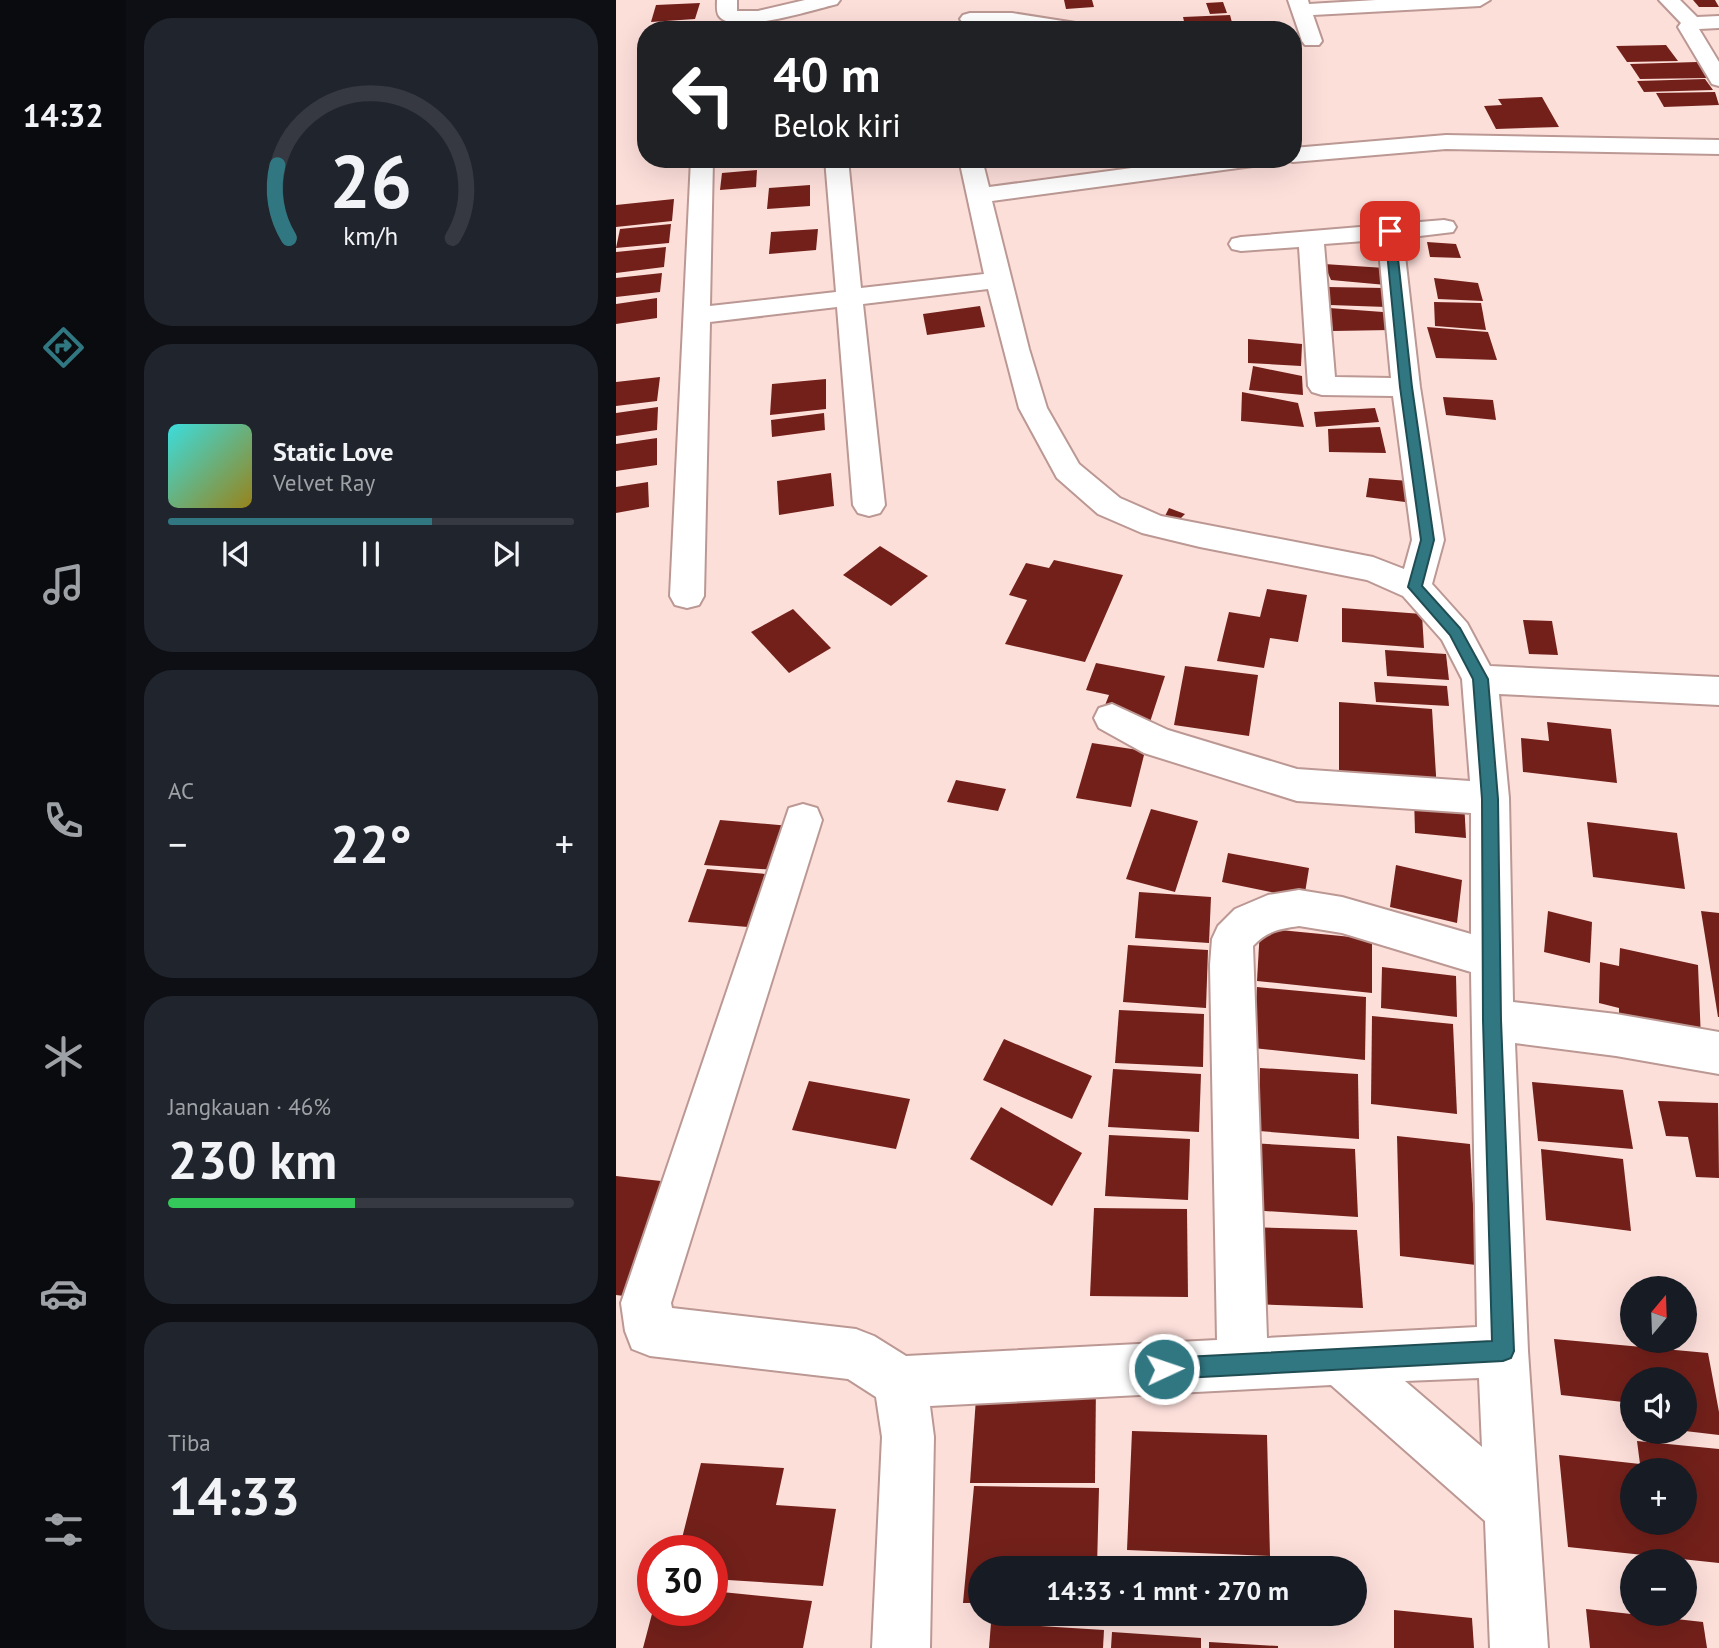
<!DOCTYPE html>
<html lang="id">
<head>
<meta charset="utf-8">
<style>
  :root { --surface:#171b24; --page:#20242c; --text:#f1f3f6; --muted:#9ea1a6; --line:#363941; --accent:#307782 }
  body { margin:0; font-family:"PT Sans",sans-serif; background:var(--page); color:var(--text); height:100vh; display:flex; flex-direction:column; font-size:26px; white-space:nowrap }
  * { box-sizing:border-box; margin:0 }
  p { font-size:23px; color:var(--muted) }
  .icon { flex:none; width:38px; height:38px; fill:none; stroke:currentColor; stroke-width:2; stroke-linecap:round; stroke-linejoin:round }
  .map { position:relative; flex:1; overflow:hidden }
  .sheet { display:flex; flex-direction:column; gap:18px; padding:18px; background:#0d0f14; width:490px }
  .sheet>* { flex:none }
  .hud { position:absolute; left:21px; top:21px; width:665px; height:147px; border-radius:28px; box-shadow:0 7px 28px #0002; background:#202124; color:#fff; overflow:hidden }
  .needle { width:46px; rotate:19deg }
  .fabs { position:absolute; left:1004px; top:1276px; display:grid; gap:14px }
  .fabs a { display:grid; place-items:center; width:77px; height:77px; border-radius:50%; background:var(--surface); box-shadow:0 7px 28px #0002; font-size:35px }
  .speed { position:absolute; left:21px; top:1535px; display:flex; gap:14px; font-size:35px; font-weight:700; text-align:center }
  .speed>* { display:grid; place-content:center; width:91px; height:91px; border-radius:50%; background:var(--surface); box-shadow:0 7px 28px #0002; line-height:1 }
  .speed .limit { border:10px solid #d22; background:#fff; color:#111 }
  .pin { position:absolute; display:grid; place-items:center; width:60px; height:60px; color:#fff; margin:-30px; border-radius:14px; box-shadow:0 4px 10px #0006 }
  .me { position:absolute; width:77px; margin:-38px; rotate:87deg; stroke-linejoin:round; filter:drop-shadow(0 0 5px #0008) }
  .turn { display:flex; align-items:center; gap:24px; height:147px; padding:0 21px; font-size:32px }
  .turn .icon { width:91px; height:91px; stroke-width:2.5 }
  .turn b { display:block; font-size:49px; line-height:60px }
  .big { font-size:52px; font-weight:800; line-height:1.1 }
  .sheet .widget { flex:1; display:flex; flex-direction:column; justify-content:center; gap:10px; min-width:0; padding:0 24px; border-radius:28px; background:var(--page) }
  .sheet .dial { align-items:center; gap:0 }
  .dial svg { height:182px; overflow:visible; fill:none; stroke:var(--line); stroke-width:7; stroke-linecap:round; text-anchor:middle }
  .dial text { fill:var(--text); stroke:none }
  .song { display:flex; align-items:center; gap:21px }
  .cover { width:84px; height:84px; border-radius:10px; background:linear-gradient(135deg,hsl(180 70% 55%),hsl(50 70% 35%)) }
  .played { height:7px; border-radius:4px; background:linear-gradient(90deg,var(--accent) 65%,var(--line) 65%) }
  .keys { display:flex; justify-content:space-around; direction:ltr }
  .heat { display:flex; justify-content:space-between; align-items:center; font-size:38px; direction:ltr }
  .charge { height:10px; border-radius:5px; background:linear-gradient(90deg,#34c759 46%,var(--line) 0) }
  .trip { position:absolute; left:352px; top:1556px; width:399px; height:70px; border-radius:35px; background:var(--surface); box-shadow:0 7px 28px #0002; font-weight:800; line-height:70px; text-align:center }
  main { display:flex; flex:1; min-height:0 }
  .tab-bar { display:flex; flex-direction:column; width:126px; justify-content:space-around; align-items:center; background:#090b0e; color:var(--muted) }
  .tab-bar .icon { width:49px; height:49px }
  .tab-bar .active { color:var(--accent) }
  .tab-bar b { font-size:32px; color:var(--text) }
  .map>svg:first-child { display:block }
  .building { fill:#73201a; fill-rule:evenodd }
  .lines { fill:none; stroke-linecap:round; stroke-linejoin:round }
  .minor-casing { stroke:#bb9893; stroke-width:4 }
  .minor { fill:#fff; fill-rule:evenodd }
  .route { fill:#307782; stroke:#1f4d54; stroke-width:2 }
</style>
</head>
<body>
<main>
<nav class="tab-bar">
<b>14:32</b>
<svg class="icon active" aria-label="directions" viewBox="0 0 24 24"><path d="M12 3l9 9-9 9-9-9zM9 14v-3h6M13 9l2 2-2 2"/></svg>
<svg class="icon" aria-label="music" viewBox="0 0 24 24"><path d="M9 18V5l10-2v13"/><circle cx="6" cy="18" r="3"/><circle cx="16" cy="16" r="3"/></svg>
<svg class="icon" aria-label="phone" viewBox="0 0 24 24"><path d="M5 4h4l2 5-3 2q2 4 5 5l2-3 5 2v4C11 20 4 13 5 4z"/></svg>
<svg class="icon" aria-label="climate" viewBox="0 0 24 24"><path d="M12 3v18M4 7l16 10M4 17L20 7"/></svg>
<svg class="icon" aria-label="car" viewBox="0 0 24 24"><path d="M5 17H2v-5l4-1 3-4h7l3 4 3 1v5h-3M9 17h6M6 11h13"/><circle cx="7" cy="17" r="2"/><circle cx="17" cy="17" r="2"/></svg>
<svg class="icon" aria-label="filters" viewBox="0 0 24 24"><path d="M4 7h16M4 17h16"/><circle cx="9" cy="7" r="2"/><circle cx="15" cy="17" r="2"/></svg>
</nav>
<section class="sheet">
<div class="widget dial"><svg viewBox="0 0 100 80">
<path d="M14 69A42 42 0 1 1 86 69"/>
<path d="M14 69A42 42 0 0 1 9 37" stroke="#307782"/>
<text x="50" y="56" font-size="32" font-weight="700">26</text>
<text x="50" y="72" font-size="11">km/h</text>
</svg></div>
<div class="widget">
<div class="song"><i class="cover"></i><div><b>Static Love</b><p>Velvet Ray</p></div></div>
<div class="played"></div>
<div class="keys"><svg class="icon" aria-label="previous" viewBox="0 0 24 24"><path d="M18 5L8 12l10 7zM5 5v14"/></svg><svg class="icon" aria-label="pause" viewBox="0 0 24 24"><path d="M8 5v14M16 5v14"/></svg><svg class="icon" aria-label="next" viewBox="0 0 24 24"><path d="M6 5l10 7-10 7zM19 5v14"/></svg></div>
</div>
<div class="widget"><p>AC</p>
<div class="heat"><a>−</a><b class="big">22°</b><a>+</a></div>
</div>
<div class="widget"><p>Jangkauan · 46%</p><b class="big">230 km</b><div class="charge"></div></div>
<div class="widget"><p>Tiba</p><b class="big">14:33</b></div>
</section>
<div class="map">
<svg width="1103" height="1648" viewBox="0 0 1103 1648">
  <rect width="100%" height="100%" fill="#fddfda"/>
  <!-- building -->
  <g class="building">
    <path d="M448,0h28l2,7 -28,2z"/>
    <path d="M1077,0h22l4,7h-20z"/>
    <path d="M607,2l4,11 -17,1 -4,-11z"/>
    <path d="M84,3l-5,16 -44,3 5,-17z"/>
    <path d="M614,15l4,15h-48l-3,-13z"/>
    <path d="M659,21l3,9h-27l-3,-7z"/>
    <path d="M1050,45l12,16 -51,1 -11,-16z"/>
    <path d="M1081,62l11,16 -68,1 -10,-15z"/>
    <path d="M1089,79l8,11 -69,2 -7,-11z"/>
    <path d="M1099,92l4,13 -55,2 -8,-14z"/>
    <path d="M926,97l17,30 -63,2 -12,-23 18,-1 -4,-6z"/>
    <path d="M141,170l-1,17 -36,3 2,-17z"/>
    <path d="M194,185v21l-43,3 2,-21z"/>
    <path d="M58,199l-2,22 -56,6v-22z"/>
    <path d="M55,224l-2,19 -53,5 4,-19z"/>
    <path d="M202,229l-2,21 -47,4 2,-22z"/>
    <path d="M811,242l29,2 5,14 -31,-1z"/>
    <path d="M50,247l-2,20 -48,6v-21z"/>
    <path d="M708,264l61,4 1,17 -55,-5z"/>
    <path d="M46,273l-2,19 -44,5v-19z"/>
    <path d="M818,278l44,5 5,18 -45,-2z"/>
    <path d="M712,287l56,1 2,19 -56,-2z"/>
    <path d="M41,298v20l-41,6v-20z"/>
    <path d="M818,302l47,1 5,27 -51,-4z"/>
    <path d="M364,306l5,21 -58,8 -4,-21z"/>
    <path d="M713,308l54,4 8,18 -58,1z"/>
    <path d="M811,327l61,5 9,28 -61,-2z"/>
    <path d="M632,339l54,5 -1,22 -53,-3z"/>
    <path d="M637,366l49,10 1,19 -54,-5z"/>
    <path d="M44,377l-3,24 -41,5v-24z"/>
    <path d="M210,379v30l-56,6 2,-31z"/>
    <path d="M626,392l56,11 6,24 -63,-6z"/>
    <path d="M827,397l50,3 3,20 -50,-5z"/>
    <path d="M42,407l-1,23 -41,6v-23z"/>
    <path d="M759,408l4,14 -63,5 -2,-15z"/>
    <path d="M208,413l1,17 -53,7 -1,-17z"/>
    <path d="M764,427l6,26 -57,-1 -1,-23z"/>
    <path d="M41,438v27l-41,6v-27z"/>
    <path d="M215,473l3,33 -55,9 -2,-34z"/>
    <path d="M753,478l40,3 -4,21 -39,-5z"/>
    <path d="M32,482l1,25 -33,6v-26z"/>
    <path d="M553,508l16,6 -8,8 -13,-4z"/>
    <path d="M264,546l48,30 -37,30 -48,-31z"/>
    <path d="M438,560l69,15 -38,87 -80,-18 22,-44 -18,-5 17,-32 23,5z"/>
    <path d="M651,589l40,6 -9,47 -28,-4 -6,30 -47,-7 12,-49 31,5z"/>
    <path d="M726,608l80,6 2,34 -82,-6z"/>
    <path d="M177,609l38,39 -42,25 -38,-41z"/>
    <path d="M907,620l29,1 6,34 -29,-1z"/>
    <path d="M769,650l61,4 3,26 -62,-4z"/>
    <path d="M480,663l69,13 -15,46 -48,-9 7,-18 -23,-5z"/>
    <path d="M569,666l73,9 -9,61 -75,-11z"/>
    <path d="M758,682l73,4 2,20 -73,-4z"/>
    <path d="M723,702l93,7 5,83 -98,-8z"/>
    <path d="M931,722l64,7 6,54 -94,-11 -2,-34 28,3z"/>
    <path d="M476,743l53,8 -14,56 -55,-9z"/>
    <path d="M340,780l50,9 -8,22 -51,-9z"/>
    <path d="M798,796l50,5 2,37 -51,-5z"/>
    <path d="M535,809l47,12 -23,71 -49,-13z"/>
    <path d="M104,820l70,6 -15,44 -71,-5z"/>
    <path d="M971,822l90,11 8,56 -92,-12z"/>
    <path d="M612,853l81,15 -5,31 -82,-17z"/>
    <path d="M780,865l66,15 -5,43 -67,-16z"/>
    <path d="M91,869l59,5 -18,53 -60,-5z"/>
    <path d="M523,892l72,5 -2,46 -74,-5z"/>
    <path d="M932,911l44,11 -2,41 -46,-11z"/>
    <path d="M1085,911l18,2v104h-1z"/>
    <path d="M644,928l112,11v54l-115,-12z"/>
    <path d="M512,945l80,5 -2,58 -83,-6z"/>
    <path d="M1004,948l78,17 3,75 -82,-18v-14l-20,-5 1,-41 19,4z"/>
    <path d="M766,967l74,9 1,41 -76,-9z"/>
    <path d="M641,987l109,10 -1,63 -112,-12z"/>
    <path d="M503,1010l85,4 -1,53 -88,-4z"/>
    <path d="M756,1016l81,8 4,90 -86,-10z"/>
    <path d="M388,1039l88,37 -20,43 -89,-39z"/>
    <path d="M644,1068l98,6 1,65 -100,-8z"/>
    <path d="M497,1069l88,5 -2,58 -91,-5z"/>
    <path d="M193,1081l101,18 -14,50 -104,-19z"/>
    <path d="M916,1082l91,8 10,59 -95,-8z"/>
    <path d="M1042,1101l60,2 1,75 -23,-1 -8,-40 -22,-1z"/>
    <path d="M385,1107l81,46 -30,53 -82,-47z"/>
    <path d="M493,1135l81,4 -2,61 -83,-4z"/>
    <path d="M781,1136l73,8 6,121 -76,-9z"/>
    <path d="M634,1143l105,6 3,68 -108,-7z"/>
    <path d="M925,1149l82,10 8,72 -85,-11z"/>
    <path d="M0,1176l63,7 -39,115 -24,-3z"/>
    <path d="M478,1208l93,1 1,88 -98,-1z"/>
    <path d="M631,1227l110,3 6,78 -115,-4z"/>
    <path d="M938,1339l154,14 11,59v23l-34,-4v-52h-52v47h-7l-3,-24 -62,-7z"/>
    <path d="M480,1383l-1,100h-125l7,-99z"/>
    <path d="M516,1431l135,4 3,121 -143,-6z"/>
    <path d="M1021,1441l82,8v114l-151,-16 -9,-92 81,9zM1017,1470h52v52h-52z"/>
    <path d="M85,1463l83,5 -8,37 60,4 -13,77 -111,-7v-29h-33z"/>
    <path d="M358,1486l125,2 -2,80h-117v35h-17z"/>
    <path d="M96,1591l100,10 -9,47h-160l10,-38h59z"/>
    <path d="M970,1609l117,13 4,26h-117z"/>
    <path d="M778,1610l78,8 2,30h-80z"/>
    <path d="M375,1623l113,7 -1,18h-114z"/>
    <path d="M496,1632l89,6v10h-90z"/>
    <path d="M593,1642l69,4v2h-69z"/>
  </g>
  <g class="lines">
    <!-- minor casing -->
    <g class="minor-casing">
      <g id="minor">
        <path d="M101,0h20v11h21l47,-11h35l-3,4c-21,5 -105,32 -118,12 -3,-4 -2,-11 -2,-16z"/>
        <path d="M672,0h20l1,4 67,-4h114l-10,6 -167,9 9,26 -3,4h-14l-3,-4z"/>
        <path d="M1043,0h21l17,17 22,-1v12l-20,1 20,33v24l-7,-2 -34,-57 3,-4z"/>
        <path d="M354,13h42l70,11 10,6h-49l-31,-5 -49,-2 -3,-4 3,-4z"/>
        <path d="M830,135l273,5v14l-273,-5 -153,13 -9,-3h9v-11z"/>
        <path d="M75,159h22l-3,147 126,-14 -11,-133h23l13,129 123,-14 -25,-115h23l7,28 210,-28h65l-3,5 -8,2 -261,35 37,148 18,59 32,56 41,34 41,18 212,41 31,12 8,-29 -19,-144 -71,-1 -10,-3 -4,-6 -9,-139 -58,4 -9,-2 -3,-5 3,-5 9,-2 203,-17 9,2 3,5 -3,5 -50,6 17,149 24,153 -12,44 35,39 23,43 229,11v28l-220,-11 10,104 4,204 103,12 103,18v42l-103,-18 -101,-13 13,308 20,297h-58l-5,-127 -154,-136 -401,21 4,31 -4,211h-58l10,-211 -6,-40 -28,-18 -198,-23 -18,-7 -7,-18 -4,-28 168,-495 14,-4 14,4 5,12 -151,483 1,5 184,21 18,7 32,20 311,-16 -7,-375 2,-26 6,-13 17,-17 33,-14 31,-5 43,7 129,37v-121l-174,-12 -153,-48 -45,-25 -5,-10 5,-10 13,-4 56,26 129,39 173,12 -8,-102 -20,-39 -39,-44 -36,-16 -167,-33 -58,-14 -44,-19 -41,-36 -38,-70 -31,-119 -125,15 22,201 -5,8 -11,3 -11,-3 -5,-8 -16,-198 -127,15 -6,274 -5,9 -12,3 -12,-3 -5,-9zM762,240l13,138 -56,-1 -11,-133zM683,926l43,7 129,39 6,355 -210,11 -14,-392c14,-15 26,-17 46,-20zM863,1378l3,69 -77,-66z"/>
      </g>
    </g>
    <!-- minor -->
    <use href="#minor" class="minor"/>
  </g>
  <!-- route -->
  <path class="route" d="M774,228l5,3 17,156 22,153 -12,46 38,42 28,51 10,120 3,221 13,331 -3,7 -8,3 -339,18 -8,-3 -3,-7 3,-8 8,-3 328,-17 -9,-321 -1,-221 -9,-120 -23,-44 -42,-48 13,-47 -21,-153 -15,-156z"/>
</svg>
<div class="fabs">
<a><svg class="needle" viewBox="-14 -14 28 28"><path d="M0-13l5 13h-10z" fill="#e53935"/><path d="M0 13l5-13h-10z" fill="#9ea1a6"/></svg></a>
<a><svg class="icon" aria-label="sound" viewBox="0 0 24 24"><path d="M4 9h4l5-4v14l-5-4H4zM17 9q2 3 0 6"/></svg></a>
<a>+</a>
<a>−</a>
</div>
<div class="speed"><div class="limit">30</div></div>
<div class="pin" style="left:774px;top:231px;background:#d93025"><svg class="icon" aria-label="arrive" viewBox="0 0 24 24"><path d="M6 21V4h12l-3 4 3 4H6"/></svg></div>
<svg class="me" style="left:548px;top:1369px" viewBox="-20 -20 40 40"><circle r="17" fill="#307782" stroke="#fff" stroke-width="3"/><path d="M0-11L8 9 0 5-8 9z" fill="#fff"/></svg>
<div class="trip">14:33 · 1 mnt · 270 m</div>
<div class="hud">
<div class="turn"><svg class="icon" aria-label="left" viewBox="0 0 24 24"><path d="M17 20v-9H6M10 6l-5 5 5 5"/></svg><div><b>40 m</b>Belok kiri</div></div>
</div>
</div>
</main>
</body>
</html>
